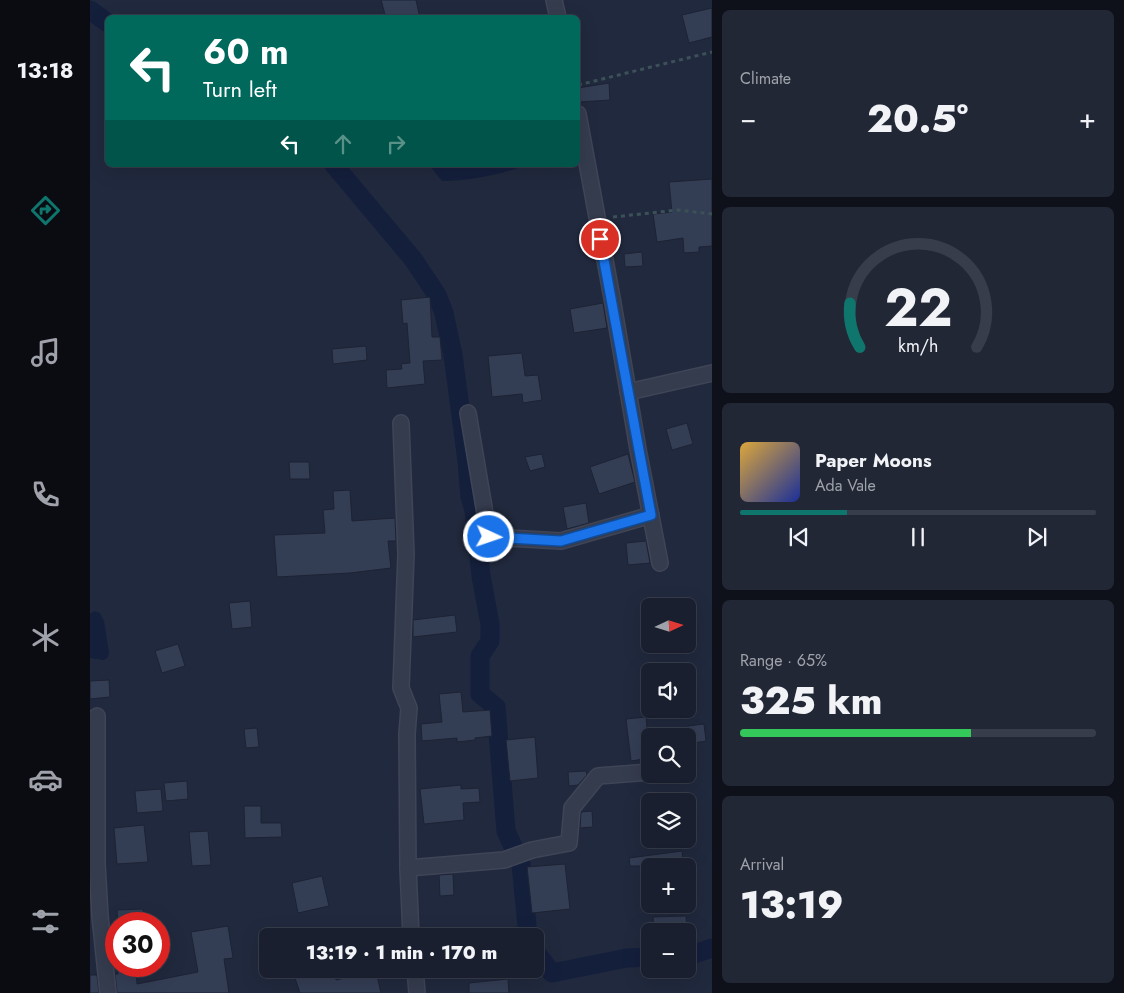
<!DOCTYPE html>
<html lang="en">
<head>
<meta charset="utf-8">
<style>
  :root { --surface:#191f2e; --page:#222736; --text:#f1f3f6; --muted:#9fa2aa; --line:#373d4a; --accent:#0f766e }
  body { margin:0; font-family:Jost,sans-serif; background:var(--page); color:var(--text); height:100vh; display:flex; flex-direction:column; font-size:19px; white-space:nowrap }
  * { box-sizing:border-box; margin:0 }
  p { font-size:16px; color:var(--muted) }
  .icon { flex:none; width:28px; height:28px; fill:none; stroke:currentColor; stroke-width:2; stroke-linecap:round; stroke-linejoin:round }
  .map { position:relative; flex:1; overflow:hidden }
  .drawer { display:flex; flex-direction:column; gap:10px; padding:10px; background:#0e1119; width:412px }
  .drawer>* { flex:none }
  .guide { position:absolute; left:15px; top:15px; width:475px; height:152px; border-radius:8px; box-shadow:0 5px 20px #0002,0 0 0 1px var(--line); background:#00695c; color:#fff; overflow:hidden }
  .needle { width:32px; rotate:86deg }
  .tools { position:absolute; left:551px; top:598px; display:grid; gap:10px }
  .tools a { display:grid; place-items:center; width:55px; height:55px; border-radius:8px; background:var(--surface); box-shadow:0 5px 20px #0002,0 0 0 1px var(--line); font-size:25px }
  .speed { position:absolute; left:15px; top:912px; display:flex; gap:10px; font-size:25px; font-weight:700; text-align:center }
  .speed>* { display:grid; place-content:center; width:65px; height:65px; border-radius:50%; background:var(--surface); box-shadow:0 5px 20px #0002,0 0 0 1px var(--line); line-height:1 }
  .speed .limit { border:8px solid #d22; background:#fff; color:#111 }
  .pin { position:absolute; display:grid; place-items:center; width:42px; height:42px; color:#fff; margin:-21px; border:2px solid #fff; border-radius:50%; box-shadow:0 1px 5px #0007 }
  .me { position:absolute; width:55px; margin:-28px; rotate:93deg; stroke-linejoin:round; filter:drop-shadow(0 0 4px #0008) }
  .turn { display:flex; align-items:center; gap:18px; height:105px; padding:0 15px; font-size:22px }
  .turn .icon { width:65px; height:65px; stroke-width:2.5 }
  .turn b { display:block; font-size:35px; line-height:42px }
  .lanes { display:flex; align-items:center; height:48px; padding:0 15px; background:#0003; justify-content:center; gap:25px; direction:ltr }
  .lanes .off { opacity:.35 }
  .big { font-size:38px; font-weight:800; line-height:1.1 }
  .drawer .card { flex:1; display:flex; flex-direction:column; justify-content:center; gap:8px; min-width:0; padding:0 18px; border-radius:8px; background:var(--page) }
  .drawer .dial { align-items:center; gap:0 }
  .dial svg { height:130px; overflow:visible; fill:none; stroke:var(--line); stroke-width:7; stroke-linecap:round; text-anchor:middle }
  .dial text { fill:var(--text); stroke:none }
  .song { display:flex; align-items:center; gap:15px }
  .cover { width:60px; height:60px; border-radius:8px; background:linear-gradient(135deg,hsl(40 70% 55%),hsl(230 70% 35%)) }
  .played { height:5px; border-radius:2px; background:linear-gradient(90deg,var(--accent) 30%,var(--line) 30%) }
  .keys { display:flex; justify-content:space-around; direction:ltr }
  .heat { display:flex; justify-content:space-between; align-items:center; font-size:28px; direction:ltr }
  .charge { height:8px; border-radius:4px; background:linear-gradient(90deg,#34c759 65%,var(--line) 0) }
  .trip { position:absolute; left:169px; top:928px; width:285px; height:50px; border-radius:8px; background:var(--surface); box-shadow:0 5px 20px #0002,0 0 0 1px var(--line); font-weight:800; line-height:50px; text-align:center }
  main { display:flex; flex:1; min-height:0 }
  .tab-bar { display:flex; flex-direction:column; width:90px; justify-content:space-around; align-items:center; background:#0a0c12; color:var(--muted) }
  .tab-bar .icon { width:35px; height:35px }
  .tab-bar .current { color:var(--accent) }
  .tab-bar b { font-size:22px; color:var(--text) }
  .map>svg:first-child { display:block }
  .water { fill:#141f3c }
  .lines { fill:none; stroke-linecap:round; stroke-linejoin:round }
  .canal { stroke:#141f3c; stroke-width:19 }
  .building { fill:#333d54; stroke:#1d2334 }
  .street-casing { stroke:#3f4557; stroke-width:18 }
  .path { stroke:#3c5157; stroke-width:3; stroke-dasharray:4 4; stroke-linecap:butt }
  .street { stroke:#353c4e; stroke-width:15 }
  .route-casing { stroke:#114b97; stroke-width:12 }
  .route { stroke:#1a73e8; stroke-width:9 }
</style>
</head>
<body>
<main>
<nav class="tab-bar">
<b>13:18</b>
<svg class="icon current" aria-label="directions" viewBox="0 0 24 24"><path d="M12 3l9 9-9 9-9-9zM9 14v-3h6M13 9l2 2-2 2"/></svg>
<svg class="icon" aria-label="music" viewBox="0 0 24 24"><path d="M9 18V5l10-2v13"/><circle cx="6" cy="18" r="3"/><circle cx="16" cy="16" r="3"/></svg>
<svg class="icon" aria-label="phone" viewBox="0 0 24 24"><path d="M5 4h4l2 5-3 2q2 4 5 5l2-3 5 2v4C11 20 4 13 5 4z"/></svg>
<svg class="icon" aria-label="climate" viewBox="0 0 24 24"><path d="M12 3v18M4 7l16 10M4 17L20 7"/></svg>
<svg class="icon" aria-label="car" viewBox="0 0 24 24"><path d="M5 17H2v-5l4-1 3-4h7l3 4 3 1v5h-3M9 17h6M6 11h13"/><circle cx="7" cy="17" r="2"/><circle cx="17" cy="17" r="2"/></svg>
<svg class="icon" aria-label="filters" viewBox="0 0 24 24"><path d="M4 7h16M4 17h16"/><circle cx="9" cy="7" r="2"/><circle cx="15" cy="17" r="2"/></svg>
</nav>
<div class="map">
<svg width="622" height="993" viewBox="0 0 622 993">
  <rect width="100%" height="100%" fill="#21293e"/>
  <!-- water -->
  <g class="water">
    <path d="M339,165h95c-16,9 -63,17 -82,16z"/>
    <path d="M4,611l6,2 4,8 5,32 -1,4 -4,3 -14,-2v-44z"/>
  </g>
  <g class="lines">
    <!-- canal -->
    <g class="canal">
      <path d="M0,10l18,13"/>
      <path d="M244,165l79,94 24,36 7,18 9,42 14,106 3,36 4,13 7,66 9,48v17l-10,15v38l16,13 10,124 15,33 7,72"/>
      <path d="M445,951l17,22 75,-15 23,-1"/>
      <path d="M598,956l24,-8"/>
    </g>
  </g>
  <!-- building -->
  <g class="building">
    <path d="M291,0h35l4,18h-34z"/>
    <path d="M622,8v29l-23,6 -7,-28z"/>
    <path d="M519,83l1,17 -31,2 -1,-14z"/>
    <path d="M622,179v67l-13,1v5l-15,1 -1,-15 -26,4 -4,-28 19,-2 -3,-30z"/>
    <path d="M552,252l1,14 -18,1 -1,-13z"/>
    <path d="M340,297l2,40h8l2,23 -19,1 2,23 -38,4 -1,-18 16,-1 -1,-5 9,-1 -3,-40 -4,1 -2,-24z"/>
    <path d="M513,303l4,25 -33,5 -4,-24z"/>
    <path d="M276,346l1,14 -34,4 -1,-15z"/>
    <path d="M432,353l3,23 13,-1 4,25 -19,3 -1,-9 -30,3 -4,-41z"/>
    <path d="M597,423l6,21 -21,6 -6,-21z"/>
    <path d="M452,454l3,13 -15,4 -5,-14z"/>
    <path d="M538,454l7,28 -36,12 -9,-27z"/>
    <path d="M199,462h20l1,17h-20z"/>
    <path d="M260,490l2,31 43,-3 1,23h-8l3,27 -41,5 -73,4 -3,-42 51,-2 -2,-23 11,-1 -1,-18z"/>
    <path d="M496,503l3,20 -22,6 -4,-22z"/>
    <path d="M556,541l4,22 -22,2 -2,-22z"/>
    <path d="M160,601l2,26 -20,2 -3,-26z"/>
    <path d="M365,615l2,17 -44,5v-17z"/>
    <path d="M88,644l7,22 -23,7 -7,-22z"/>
    <path d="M19,680l1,17 -20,2v-18z"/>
    <path d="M371,692l2,20 27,-2 2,26 -17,2v2l-18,2v-4l-35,3 -1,-17 21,-2 -3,-28z"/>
    <path d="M556,717l4,41 -19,3 -5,-42z"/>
    <path d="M614,724l2,17 -18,3v-18z"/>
    <path d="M167,728l2,19 -13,1 -2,-19z"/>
    <path d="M445,737l3,41 -28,3 -4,-41z"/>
    <path d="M496,771l1,4 -9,10 -9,1 -1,-14z"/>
    <path d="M97,781l1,18 -22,2 -2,-18z"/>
    <path d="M371,785v4l18,-1 1,14 -17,1 1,17 -40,4 -4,-35z"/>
    <path d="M71,789l2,22 -26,2 -2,-22z"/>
    <path d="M154,806h17v17h20l1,14 -37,1z"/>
    <path d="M502,811l1,16 -13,1 1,-16z"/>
    <path d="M54,825l4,37 -31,2 -3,-36z"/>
    <path d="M118,831l3,34 -19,1 -3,-34z"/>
    <path d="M592,851l2,15h-54l-1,-8z"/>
    <path d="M475,864l5,45 -38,4 -5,-46z"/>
    <path d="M363,874l1,21 -14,1 -1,-21z"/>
    <path d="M232,876l7,30 -31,7 -6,-30z"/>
    <path d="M53,909l1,14 -26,1 -1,-14z"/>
    <path d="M596,916l1,15h-33l-1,-14z"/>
    <path d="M138,926l5,32 -9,1 5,34h-112l-2,-19h3v-8h18l1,18 61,-12 -7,-40z"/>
    <path d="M202,969h40l4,11 40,-9 5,22h-81z"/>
    <path d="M0,975h7l2,18h-9z"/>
    <path d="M418,979l1,14h-40v-10z"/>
  </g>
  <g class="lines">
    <!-- street casing -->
    <g class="street-casing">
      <g id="street">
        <path d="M464,0l4,18"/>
        <path d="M488,114l34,184 26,151 22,114"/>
        <path d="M538,392l84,-19"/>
        <path d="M378,413l21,124 72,4 90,-26"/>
        <path d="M311,423l5,131 -5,134 8,20 -2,26 1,134 3,68"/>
        <path d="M7,716v147l3,53 8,77"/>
        <path d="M318,868l96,-8 28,-10 37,-7 3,-35 26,-32 52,-4"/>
        <path d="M325,969l2,24"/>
      </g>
    </g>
    <!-- path -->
    <g class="path">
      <path d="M488,85l134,-33"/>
      <path d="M523,217l65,-7 34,4"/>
    </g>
    <!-- street -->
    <use href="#street" class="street"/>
  </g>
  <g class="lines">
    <!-- route casing -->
    <g class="route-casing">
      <path id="route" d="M399,537l72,4 90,-26 -51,-276"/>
    </g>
    <!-- route -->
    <use href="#route" class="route"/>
  </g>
</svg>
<div class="tools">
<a><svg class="needle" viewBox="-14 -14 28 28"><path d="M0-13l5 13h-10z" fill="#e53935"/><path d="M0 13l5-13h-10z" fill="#9fa2aa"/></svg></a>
<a><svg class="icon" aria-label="sound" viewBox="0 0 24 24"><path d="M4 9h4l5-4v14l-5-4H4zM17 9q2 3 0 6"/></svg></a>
<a><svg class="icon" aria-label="search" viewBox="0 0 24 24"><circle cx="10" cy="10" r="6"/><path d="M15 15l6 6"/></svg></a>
<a><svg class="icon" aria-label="layers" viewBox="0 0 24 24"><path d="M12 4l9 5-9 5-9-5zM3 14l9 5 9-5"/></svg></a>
<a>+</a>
<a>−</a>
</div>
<div class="speed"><div class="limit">30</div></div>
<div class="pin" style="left:510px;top:239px;background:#d93025"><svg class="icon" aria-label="arrive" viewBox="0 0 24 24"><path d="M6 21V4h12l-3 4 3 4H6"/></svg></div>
<svg class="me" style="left:399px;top:537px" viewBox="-20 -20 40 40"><circle r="17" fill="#1a73e8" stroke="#fff" stroke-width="3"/><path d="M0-11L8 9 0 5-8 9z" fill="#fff"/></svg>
<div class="trip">13:19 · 1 min · 170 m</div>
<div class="guide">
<div class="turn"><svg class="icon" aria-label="left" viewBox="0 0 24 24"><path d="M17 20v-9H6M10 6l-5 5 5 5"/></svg><div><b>60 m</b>Turn left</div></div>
<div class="lanes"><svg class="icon" aria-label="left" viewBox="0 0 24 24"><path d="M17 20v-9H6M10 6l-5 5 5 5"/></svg><svg class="icon off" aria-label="ahead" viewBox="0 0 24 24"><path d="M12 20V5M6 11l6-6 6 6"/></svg><svg class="icon off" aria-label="right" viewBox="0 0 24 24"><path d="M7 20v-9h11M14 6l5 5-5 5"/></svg></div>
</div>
</div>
<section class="drawer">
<div class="card"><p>Climate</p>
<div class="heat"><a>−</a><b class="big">20.5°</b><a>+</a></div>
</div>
<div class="card dial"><svg viewBox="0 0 100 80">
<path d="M14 69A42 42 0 1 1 86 69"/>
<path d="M14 69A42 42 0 0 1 8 42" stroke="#0f766e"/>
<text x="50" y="56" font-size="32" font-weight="700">22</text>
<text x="50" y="72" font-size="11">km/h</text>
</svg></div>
<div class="card">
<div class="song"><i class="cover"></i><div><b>Paper Moons</b><p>Ada Vale</p></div></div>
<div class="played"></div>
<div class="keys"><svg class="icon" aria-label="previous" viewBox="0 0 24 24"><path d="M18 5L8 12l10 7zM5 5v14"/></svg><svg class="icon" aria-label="pause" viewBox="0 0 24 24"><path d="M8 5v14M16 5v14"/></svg><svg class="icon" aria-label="next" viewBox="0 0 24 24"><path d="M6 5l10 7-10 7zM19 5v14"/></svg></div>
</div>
<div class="card"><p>Range · 65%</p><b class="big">325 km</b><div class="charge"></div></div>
<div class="card"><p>Arrival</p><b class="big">13:19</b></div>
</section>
</main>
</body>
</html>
